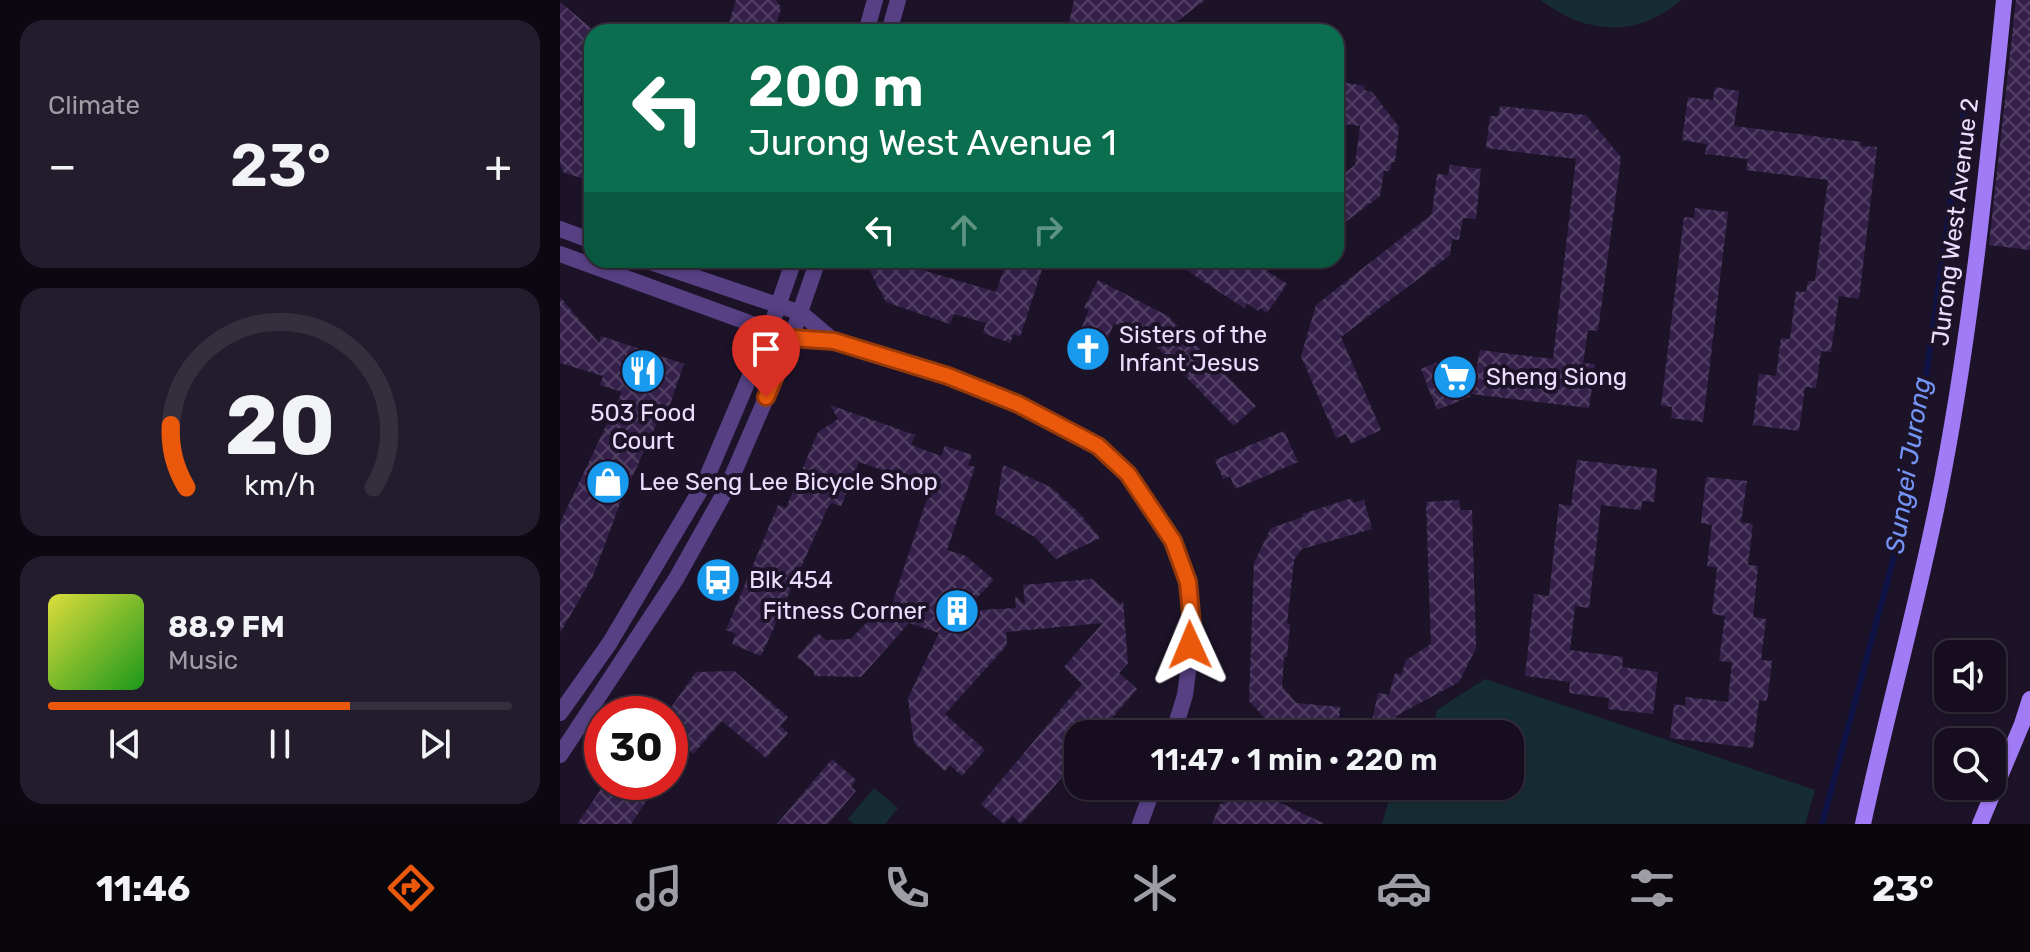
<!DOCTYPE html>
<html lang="en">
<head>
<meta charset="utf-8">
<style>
  :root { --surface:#160e1f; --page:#231c2c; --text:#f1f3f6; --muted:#9e9ca4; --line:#352e3d; --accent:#ea580c }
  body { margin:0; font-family:Rubik,sans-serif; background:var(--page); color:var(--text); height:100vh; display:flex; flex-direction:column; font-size:30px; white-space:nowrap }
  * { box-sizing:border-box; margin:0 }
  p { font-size:26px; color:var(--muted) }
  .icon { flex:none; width:44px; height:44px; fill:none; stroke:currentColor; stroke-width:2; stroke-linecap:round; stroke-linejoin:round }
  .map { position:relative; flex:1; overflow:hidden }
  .sheet { display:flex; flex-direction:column; gap:20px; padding:20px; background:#0c0811; width:560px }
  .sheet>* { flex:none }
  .banner { position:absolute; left:24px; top:24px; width:760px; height:244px; border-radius:24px; box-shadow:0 2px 6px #0004,0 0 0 2px var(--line); background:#0b6e4f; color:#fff; overflow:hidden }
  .buttons { position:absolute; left:1374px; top:640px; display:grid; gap:16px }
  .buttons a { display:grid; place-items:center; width:72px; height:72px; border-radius:16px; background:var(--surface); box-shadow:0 2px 6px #0004,0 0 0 2px var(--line); font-size:40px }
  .speed { position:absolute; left:24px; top:696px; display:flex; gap:16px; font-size:40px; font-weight:700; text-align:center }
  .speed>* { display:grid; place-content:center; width:104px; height:104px; border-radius:50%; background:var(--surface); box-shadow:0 2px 6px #0004,0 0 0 2px var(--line); line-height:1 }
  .speed .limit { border:12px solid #d22; background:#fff; color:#111 }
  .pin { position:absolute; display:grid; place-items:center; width:68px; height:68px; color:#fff; margin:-82px -34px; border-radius:50% 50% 50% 0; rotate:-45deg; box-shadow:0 0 8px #0007 }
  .pin .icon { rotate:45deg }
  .me { position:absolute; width:88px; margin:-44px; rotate:359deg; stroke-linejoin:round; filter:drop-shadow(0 0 6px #0008) }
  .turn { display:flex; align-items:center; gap:28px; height:168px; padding:0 32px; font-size:36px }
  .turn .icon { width:104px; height:104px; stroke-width:2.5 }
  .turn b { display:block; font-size:56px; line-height:68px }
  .lanes { display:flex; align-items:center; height:76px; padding:0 32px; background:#0003; justify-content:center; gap:40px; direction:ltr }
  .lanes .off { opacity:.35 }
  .big { font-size:60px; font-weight:600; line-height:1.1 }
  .sheet .tile { flex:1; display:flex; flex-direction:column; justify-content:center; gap:12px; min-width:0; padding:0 28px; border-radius:24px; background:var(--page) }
  .sheet .dial { align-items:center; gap:0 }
  .dial svg { height:208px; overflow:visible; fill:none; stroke:var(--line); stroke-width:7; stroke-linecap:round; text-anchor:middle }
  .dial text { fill:var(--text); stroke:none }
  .song { display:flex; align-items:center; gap:24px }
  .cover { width:96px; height:96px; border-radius:12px; background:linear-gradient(135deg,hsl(60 70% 55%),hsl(120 70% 35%)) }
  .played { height:8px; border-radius:4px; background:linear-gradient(90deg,var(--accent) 65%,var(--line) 65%) }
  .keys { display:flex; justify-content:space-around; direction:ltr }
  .heat { display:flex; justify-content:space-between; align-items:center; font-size:44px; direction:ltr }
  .trip { position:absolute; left:504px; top:720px; width:460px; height:80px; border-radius:24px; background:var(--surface); box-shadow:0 2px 6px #0004,0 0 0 2px var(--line); font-weight:600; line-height:80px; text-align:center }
  .dock { display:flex; height:128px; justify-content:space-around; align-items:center; background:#09060c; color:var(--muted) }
  .dock .icon { width:56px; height:56px }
  .dock .selected { color:var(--accent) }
  .dock b { font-size:36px; color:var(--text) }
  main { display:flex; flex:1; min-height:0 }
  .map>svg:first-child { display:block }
  .green { fill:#162c33 }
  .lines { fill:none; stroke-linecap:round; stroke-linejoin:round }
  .stream { stroke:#0f1346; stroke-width:6 }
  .building { fill:url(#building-cross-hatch) }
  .minor { stroke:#574184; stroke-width:16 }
  .tertiary { stroke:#574184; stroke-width:16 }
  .secondary { stroke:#a17bf5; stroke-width:16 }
  .route-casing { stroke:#983908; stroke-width:20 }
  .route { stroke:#ea580c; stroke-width:14 }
  .labels { text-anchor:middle; stroke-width:8; stroke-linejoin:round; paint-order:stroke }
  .street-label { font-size:24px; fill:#eaddfd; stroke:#1d1329 }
  .poi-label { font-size:24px; fill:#eaddfd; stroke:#1d1329; text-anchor:start }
  .water-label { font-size:26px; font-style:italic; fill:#7394f5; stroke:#1d1329 }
</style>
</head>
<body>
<main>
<section class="sheet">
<div class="tile"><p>Climate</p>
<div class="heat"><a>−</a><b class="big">23°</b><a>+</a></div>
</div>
<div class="tile dial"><svg viewBox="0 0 100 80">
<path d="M14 69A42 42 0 1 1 86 69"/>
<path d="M14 69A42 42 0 0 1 8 45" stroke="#ea580c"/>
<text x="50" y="56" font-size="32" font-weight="700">20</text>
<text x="50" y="72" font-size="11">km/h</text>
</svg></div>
<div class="tile">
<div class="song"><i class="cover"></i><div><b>88.9 FM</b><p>Music</p></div></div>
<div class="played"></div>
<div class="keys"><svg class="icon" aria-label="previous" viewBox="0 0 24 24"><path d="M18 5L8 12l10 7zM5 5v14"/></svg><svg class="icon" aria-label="pause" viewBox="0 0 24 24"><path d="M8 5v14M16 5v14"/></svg><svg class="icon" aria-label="next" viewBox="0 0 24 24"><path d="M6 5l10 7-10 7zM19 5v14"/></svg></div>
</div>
</section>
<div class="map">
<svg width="1470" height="824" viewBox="0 0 1470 824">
  <defs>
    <pattern id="building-cross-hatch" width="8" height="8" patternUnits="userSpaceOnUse" patternTransform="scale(2)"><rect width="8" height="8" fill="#342049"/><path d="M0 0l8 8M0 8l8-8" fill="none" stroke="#524064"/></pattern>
  </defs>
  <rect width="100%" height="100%" fill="#1d1329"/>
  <!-- green -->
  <g class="green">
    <path d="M981,0h140c-43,38 -96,35 -140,0z"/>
    <path d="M925,679l330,111 -10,34h-423l11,-38h117v-52h-78l5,-24z"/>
    <path d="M314,788l24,20 -13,16h-31l-6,-5z"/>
  </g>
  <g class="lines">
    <!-- stream -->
    <path class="stream" d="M1262,824l76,-282 22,-123 45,-318"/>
  </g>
  <!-- building -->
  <g class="building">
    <path d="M176,0h40l5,8 -7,24h-48z"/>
    <path d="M514,0h131l-42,32h-51l-43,-8z"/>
    <path d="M1456,0h14v250l-41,-5z"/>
    <path d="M0,2l32,27v35l-12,39 12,28v50l-28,-8 -4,-8z"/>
    <path d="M776,81l29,5 -1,4 8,2 27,35 -4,35h-3l-2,9h-6l-4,25 -44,33v-49l19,-15 5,-39 -24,-3z"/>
    <path d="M1155,87l24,4 -5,35 127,16v4l16,1 -18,152 -20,-3 -8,56 -10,-1 -5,37 -11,-1 -6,44 -46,-6 6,-51 17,2 5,-38 9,1 6,-48 10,1 2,-11h7l13,-101 -82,-10 2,-11 -43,-5 2,-10 -25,-4 6,-43 25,3z"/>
    <path d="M940,106l86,9 35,42 -23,174 -10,-1 -5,33 12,1 -6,44 -118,-14 9,-44 73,9 23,-200 -90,-11 4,-32h8z"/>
    <path d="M890,165l31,4 -5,50 -13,-1 -4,22 -7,-1 -2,16 -109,82 40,93 -30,14 -5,-10 -10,4 -35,-82 15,-51 116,-91 5,-40 11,1z"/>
    <path d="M1135,208l33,4 -25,210 -32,-4 1,-11 -11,-1 23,-189 10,1z"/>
    <path d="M304,260h49l3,8 80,24 11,-32h38l-25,77 -6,-3 -4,9 -27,-10 3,-10 -32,-9 -4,10 -64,-22z"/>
    <path d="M611,260h80l36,24 -20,29 -7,-5 -2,3 -11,-8 -3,5z"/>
    <path d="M538,280l70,36 88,90 -22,20 -81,-83 -39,-20 -18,45 -27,-11 20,-47 -5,-2z"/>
    <path d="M0,297l39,46 2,-7 83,28 -15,43 -4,-1 -44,95 -28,75 -33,57v-110l62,-131 -22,-7 3,-9 -43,-13z"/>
    <path d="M894,355l17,41 -34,14 -16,-41z"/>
    <path d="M270,405l85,30 -4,10 30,11 4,-10 27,9 -4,10 7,2 -28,83 19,6 28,24 -30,31 52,-3 -1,-12 10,9 -2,-20 69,-6 28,25 3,-3 5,62 -9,10 18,16 -39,45h-20v25l-57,65 -9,-8 -8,8 -23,-20 101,-120 -18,-17 39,-44 -97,9 1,13 -62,69 40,36 -23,26 -12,-11 -5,6 -31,-28 -6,-45 31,-65 -30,-10 -48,54 -47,-1v-5l-17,-14 21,-24 8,7 25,-1 30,-31 7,8 43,-129 -72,-25 -18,44 -9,-3 -4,4 -67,149 -29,-12 4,-10 -10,-4 52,-125 8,3 32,-76 20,-13z"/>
    <path d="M724,431l14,31 -63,27 -5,-13 -7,3 -8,-19z"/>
    <path d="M1017,460l80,9 -3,33 -12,-1 -1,9 -40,-5 -12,103 -14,-2 -5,44 53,7 -1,10 36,5 -5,42 -45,-5 1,-11 -40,-5 1,-11 -45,-6 9,-82 15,2 10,-92 12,2z"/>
    <path d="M443,465l49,23 27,25 21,25 -44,21 -21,-22 -40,-23z"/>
    <path d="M1146,477l41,4 -6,41 12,2 -5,41 10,1 -5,51 13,2 -5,41 11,1 -5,40 -8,-1 -6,48 -83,-10 4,-34 11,2 1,-9 42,5 4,-40 -13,-1 6,-45 -13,-2 5,-46 -10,-2 5,-41 -11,-2z"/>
    <path d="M792,498l1,5 11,-3 8,29 -70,20 -8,11 -7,64h3l-3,33h-3l-2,29 14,17 44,4 -2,27h-59l-30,-33 5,-138 17,-35 32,-11 -1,-3z"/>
    <path d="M899,500l1,10h12l4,138 -17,34 -65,35 22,4 -2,13h-45l9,-41 11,2 6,-22 6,2 5,-15 25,-16 -5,-142z"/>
    <path d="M174,671l54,46 -8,9 8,7 -22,25 -44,-37 -29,33 -9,-8 -14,20v-57l26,-37z"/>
    <path d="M272,759l24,21 -5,7 5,4 -28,33h-51z"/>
    <path d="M46,782h53l-28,42h-54z"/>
    <path d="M695,791l70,33h-113l8,-20z"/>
  </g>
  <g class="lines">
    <!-- minor -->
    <g class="minor">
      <path d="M0,229l32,12"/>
      <path d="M0,254l231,84 43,3 114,35 70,28 80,42 30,28 23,32 22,35 15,41 4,43 -3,40 -4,30 -12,39"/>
      <path d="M84,260l157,53 33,28"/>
      <path d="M580,824l14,-38"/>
    </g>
    <!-- tertiary -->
    <g class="tertiary">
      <path d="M306,32l9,-32"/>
      <path d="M329,32l9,-32"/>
      <path d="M0,713l49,-69 95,-160 66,-155 24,-69"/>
      <path d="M0,755l116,-176 51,-91 60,-138 31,-90"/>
    </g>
    <!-- secondary -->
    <g class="secondary">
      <path d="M1303,824c25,-117 58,-232 80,-349 30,-157 45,-316 61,-475"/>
      <path d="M1420,824l42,-100 8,-25"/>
    </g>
  </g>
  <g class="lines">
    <!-- route casing -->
    <g class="route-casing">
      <path id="route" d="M206,397l25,-59 43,3 114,35 70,28 80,42 30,28 45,67 15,41 4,43 -2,20"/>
    </g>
    <!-- route -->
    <use href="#route" class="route"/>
  </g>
  <!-- icons -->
  <defs>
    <g id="church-disc" transform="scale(2.3)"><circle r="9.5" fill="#189bee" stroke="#1d1329"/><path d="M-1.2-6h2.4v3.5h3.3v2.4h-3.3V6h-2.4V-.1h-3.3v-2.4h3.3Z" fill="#fff"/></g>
    <g id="restaurant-disc" transform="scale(2.3)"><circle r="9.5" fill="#189bee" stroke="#1d1329"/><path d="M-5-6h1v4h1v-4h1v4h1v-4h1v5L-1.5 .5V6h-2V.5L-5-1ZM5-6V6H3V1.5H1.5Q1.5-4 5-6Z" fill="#fff"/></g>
    <g id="supermarket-disc" transform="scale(2.3)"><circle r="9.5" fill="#189bee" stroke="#1d1329"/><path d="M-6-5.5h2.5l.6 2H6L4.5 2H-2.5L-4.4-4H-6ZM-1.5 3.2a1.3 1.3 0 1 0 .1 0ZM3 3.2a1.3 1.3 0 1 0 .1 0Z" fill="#fff"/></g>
    <g id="shop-disc" transform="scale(2.3)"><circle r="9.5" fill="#189bee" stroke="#1d1329"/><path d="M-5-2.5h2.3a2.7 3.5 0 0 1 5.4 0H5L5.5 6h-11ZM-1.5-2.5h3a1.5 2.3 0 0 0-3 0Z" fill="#fff"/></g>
    <g id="bus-disc" transform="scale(2.3)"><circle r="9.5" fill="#189bee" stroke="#1d1329"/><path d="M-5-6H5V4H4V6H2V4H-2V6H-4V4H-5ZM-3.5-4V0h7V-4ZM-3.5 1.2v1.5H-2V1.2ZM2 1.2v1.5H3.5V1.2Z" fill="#fff"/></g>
    <g id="building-disc" transform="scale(2.3)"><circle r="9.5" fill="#189bee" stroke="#1d1329"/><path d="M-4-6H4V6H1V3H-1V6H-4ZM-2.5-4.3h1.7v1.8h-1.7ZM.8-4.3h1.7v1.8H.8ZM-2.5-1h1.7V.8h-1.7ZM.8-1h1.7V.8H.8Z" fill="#fff"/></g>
  </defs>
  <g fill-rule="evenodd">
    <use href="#church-disc" x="528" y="349"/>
    <use href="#restaurant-disc" x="83" y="371"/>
    <use href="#supermarket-disc" x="895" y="377"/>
    <use href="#shop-disc" x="48" y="482"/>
    <use href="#bus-disc" x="158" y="580"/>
    <use href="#building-disc" x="397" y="611"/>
  </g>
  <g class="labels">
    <!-- street labels -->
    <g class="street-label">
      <text transform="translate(1395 222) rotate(-83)" y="8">Jurong West Avenue 2</text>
    </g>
    <!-- poi labels -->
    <g class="poi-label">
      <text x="559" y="343">Sisters of the<tspan x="559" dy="28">Infant Jesus</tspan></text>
      <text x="926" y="385">Sheng Siong</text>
      <text x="83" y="421" text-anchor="middle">503 Food<tspan x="83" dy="28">Court</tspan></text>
      <text x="79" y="490">Lee Seng Lee Bicycle Shop</text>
      <text x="189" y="588">Blk 454</text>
      <text x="366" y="619" text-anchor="end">Fitness Corner</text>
    </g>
    <!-- water labels -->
    <g class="water-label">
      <text transform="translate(1348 465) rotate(-81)" y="9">Sungei Jurong</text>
    </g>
  </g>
</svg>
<div class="buttons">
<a><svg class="icon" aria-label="sound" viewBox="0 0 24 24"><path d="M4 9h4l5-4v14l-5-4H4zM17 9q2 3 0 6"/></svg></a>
<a><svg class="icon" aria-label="search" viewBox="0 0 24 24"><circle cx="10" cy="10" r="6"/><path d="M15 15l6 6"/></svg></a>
</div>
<div class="speed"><div class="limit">30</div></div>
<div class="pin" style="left:206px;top:397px;background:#d93025"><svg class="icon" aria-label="arrive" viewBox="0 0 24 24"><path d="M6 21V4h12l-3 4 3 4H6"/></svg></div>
<svg class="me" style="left:630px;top:645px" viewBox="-20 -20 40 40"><path d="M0-17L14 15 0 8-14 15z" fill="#ea580c" stroke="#fff" stroke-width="4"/></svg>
<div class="trip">11:47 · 1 min · 220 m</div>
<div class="banner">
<div class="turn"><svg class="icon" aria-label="left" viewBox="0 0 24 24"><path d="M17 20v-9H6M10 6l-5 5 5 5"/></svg><div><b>200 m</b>Jurong West Avenue 1</div></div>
<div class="lanes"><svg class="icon" aria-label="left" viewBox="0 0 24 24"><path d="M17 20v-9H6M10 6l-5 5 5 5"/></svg><svg class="icon off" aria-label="ahead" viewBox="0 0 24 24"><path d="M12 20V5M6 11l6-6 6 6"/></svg><svg class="icon off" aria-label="right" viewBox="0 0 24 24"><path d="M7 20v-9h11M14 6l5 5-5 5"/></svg></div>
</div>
</div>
</main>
<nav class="dock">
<b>11:46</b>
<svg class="icon selected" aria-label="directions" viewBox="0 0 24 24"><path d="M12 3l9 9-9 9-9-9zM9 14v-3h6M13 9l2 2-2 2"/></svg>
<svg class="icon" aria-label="music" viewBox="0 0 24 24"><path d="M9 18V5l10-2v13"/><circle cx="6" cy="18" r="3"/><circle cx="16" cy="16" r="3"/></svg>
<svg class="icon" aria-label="phone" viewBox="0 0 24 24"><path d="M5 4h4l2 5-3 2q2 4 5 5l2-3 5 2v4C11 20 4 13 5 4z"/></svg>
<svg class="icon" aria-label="climate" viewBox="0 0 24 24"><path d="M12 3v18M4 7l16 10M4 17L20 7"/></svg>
<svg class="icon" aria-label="car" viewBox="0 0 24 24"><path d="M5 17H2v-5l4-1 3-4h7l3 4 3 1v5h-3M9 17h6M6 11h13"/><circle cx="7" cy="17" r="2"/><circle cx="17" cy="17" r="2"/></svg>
<svg class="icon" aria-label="filters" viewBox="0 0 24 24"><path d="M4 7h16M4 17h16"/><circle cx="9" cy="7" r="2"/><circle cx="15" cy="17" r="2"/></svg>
<b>23°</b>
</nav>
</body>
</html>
